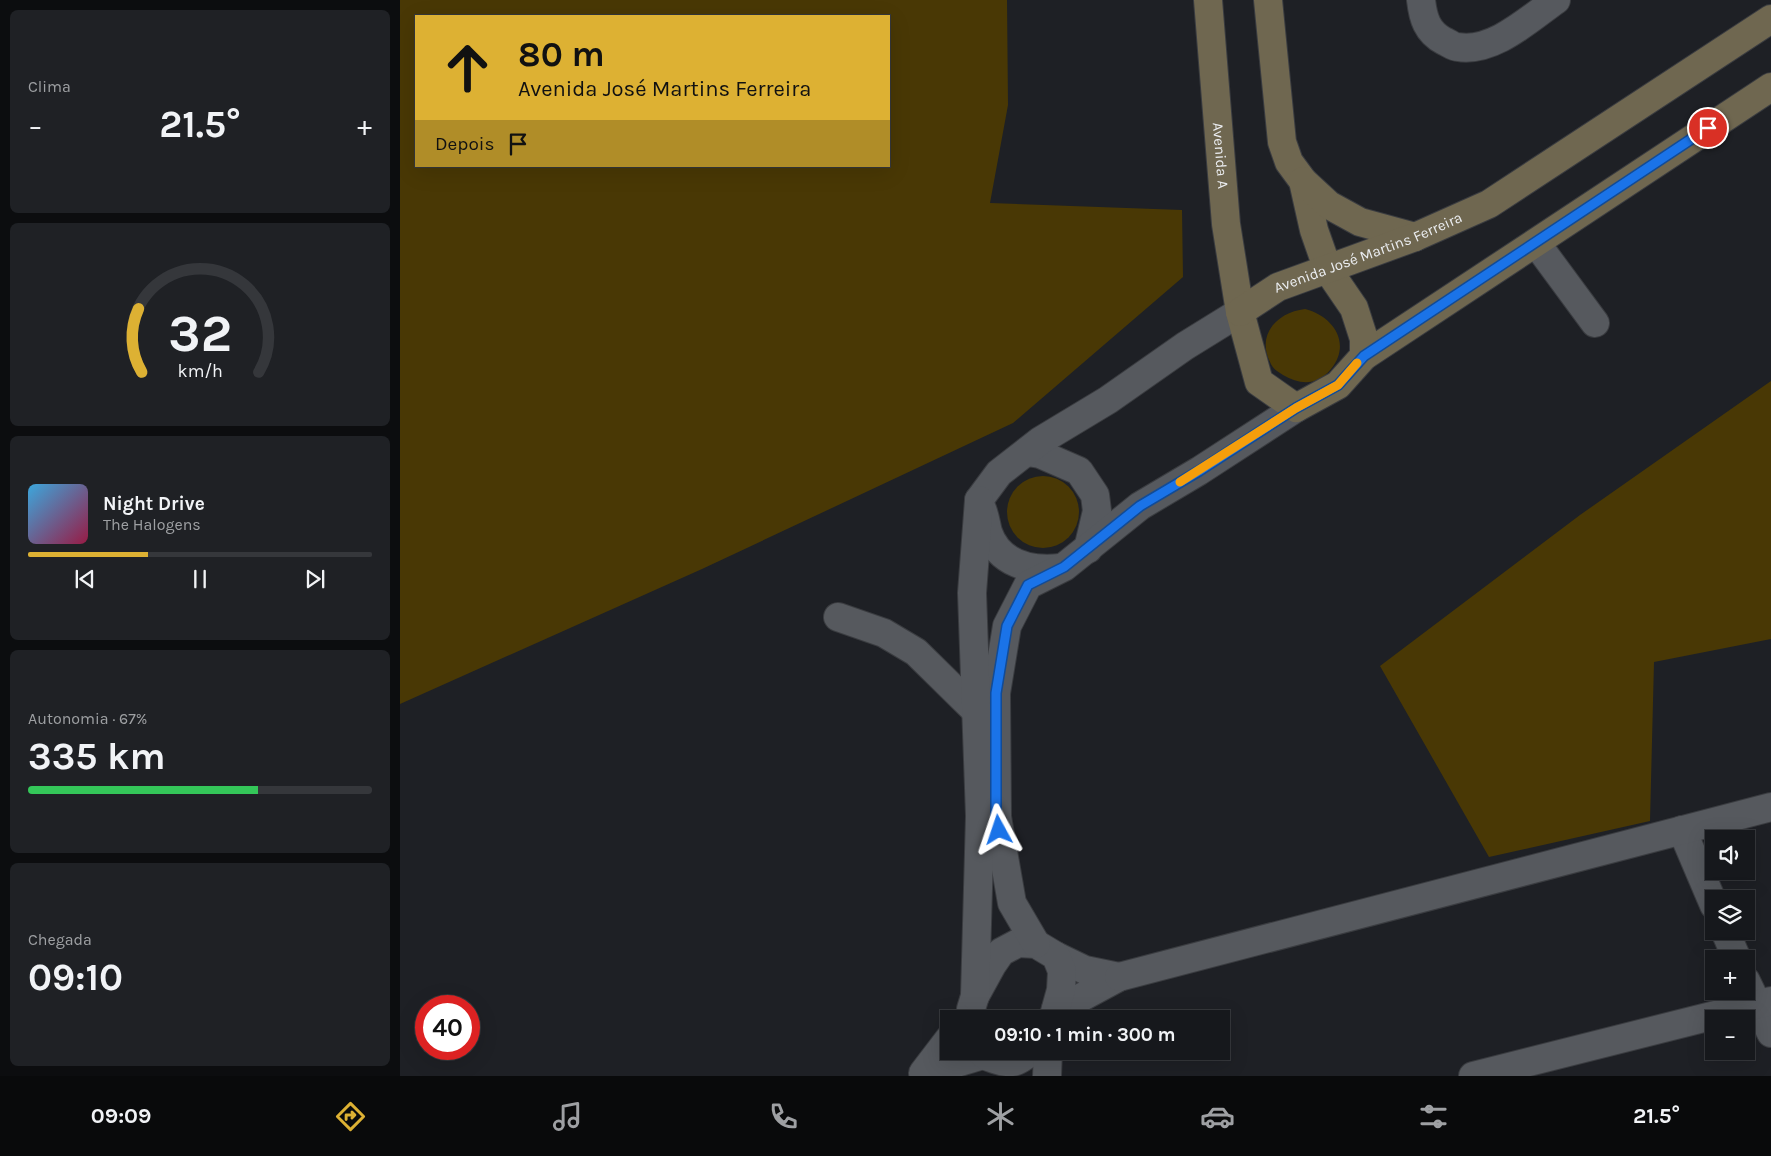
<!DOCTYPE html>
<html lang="pt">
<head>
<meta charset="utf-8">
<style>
  :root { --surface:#16181c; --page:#1f2125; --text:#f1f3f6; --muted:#9ea0a3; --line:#35373b; --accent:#ddb133 }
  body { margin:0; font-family:Karla,sans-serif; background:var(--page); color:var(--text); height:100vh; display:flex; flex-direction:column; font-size:19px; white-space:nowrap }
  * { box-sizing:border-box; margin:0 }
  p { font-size:16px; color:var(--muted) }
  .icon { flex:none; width:28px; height:28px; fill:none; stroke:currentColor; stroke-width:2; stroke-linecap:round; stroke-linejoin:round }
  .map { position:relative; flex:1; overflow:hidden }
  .drawer { display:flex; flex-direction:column; gap:10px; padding:10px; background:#0c0d0f; width:400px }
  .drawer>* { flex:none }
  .top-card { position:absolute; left:15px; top:15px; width:475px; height:152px; border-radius:0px; box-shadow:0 5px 20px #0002,0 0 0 1px var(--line); background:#ddb133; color:#111; overflow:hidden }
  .fabs { position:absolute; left:1305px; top:830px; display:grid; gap:10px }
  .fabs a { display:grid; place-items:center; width:50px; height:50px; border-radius:0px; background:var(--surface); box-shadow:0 5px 20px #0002,0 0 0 1px var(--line); font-size:25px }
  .speed { position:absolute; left:15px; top:995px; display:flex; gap:10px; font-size:25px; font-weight:700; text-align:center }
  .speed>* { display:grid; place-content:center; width:65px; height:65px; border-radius:50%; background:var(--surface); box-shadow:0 5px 20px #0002,0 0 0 1px var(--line); line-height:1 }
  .speed .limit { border:8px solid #d22; background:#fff; color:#111 }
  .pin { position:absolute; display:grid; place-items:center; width:42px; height:42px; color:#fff; margin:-21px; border:2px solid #fff; border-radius:50%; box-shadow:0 1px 5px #0007 }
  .me { position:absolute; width:55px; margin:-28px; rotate:355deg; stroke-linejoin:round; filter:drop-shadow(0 0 4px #0008) }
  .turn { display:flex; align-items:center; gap:18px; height:105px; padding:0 20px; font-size:22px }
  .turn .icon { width:65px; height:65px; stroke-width:2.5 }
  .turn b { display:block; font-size:35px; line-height:42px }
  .then { display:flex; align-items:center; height:48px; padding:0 20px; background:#0003; gap:10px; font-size:19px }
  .big { font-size:38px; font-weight:700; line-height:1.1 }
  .drawer .widget { flex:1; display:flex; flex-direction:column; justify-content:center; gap:8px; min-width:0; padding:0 18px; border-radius:8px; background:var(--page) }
  .drawer .dial { align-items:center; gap:0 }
  .dial svg { height:130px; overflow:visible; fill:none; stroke:var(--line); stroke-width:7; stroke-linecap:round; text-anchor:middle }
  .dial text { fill:var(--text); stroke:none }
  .song { display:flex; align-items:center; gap:15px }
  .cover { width:60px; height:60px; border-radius:8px; background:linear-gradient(135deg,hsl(200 70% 55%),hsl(340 70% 35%)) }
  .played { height:5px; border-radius:2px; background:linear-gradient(90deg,var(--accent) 35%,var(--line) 35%) }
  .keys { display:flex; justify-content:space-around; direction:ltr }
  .heat { display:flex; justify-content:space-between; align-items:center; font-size:28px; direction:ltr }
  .charge { height:8px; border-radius:4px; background:linear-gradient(90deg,#34c759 67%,var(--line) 0) }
  .trip { position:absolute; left:540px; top:1010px; width:290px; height:50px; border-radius:0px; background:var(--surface); box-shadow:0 5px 20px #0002,0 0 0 1px var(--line); font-weight:700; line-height:50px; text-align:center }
  .tabs { display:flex; height:80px; justify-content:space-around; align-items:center; background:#090a0b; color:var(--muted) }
  .tabs .icon { width:35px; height:35px }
  .tabs .on { color:var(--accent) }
  .tabs b { font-size:22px; color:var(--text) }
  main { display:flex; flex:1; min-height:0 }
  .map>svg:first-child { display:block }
  .green { fill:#493805; fill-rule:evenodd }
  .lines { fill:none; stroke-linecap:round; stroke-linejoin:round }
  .minor-casing { stroke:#3a3c40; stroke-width:30 }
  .tertiary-casing { stroke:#3a3c40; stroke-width:30 }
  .secondary-casing { stroke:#3a3c40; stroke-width:30 }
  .minor { stroke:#56595e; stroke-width:28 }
  .tertiary { stroke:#56595e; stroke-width:28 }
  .secondary { stroke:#6f6750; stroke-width:28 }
  .route-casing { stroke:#114b97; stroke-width:12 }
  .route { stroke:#1a73e8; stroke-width:9 }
  .slow { stroke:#f59e0b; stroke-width:9 }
  .labels { text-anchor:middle; stroke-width:5; stroke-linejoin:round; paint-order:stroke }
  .street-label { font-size:15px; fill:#ebedf0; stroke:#1e2025 }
</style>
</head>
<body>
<main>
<section class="drawer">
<div class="widget"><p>Clima</p>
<div class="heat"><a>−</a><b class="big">21.5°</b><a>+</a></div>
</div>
<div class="widget dial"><svg viewBox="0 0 100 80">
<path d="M14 69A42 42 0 1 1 86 69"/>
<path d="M14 69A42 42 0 0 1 12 30" stroke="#ddb133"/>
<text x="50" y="56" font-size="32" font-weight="700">32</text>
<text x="50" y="72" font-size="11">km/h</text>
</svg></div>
<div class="widget">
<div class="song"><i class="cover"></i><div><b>Night Drive</b><p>The Halogens</p></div></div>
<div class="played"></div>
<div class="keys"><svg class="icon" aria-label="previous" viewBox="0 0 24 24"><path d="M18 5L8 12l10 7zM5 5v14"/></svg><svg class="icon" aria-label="pause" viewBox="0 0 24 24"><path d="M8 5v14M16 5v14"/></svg><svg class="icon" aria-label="next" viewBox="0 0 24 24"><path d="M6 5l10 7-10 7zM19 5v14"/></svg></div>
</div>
<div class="widget"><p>Autonomia · 67%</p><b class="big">335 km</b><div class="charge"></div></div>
<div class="widget"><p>Chegada</p><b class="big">09:10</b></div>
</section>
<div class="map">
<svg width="1371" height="1076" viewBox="0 0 1371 1076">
  <rect width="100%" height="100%" fill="#1e2025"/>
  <!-- green -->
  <g class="green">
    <path d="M0,0h607l1,105 -18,98 192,7 1,67 -170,146 -311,146 -302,135zM16,16h473v150h-473z"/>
    <path d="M905,309c28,7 47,34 26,60 -14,17 -31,16 -48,6 -6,-4 -10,-6 -13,-13 -14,-28 8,-50 35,-53z"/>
    <path d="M1371,381v258l-117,23 -4,159 -161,36 -109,-191 200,-151z"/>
    <circle cx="643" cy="512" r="36"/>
  </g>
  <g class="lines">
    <!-- minor casing -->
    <g class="minor-casing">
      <g id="minor">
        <path d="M1021,0c2,18 6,32 23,41 5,2 9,6 14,6 35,6 71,-28 98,-47"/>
        <path d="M1136,243l59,80"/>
        <path d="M1282,830l32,75"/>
        <path d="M1325,931l12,28"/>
        <path d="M656,956l29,14 34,7 -48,26 -15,6"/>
        <path d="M719,977l652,-170"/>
        <path d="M1346,981l25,52"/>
        <path d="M571,1019v-10l4,-13 17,-31 9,-13 17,-9 18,1 20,12 6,15 -1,19 -8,29"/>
        <path d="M549,1039l-26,34 60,-18"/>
        <path d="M580,1051c4,5 8,6 14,8 17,6 23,4 37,-8"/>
        <path d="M647,1076l1,-25"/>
        <path d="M1073,1076l298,-75"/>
      </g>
    </g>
    <!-- tertiary casing -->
    <g class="tertiary-casing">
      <g id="tertiary">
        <path d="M628,452l12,2 39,17 16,24 2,16 -9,38"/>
        <path d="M579,500l20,-27 41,-32 68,-41 77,-54 55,-34"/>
        <path d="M582,509c3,7 4,15 6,23 11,32 42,39 72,36"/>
        <path d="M438,617l46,16 32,19 60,59"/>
        <path d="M636,944l-24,-41 -15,-86 -1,-124 11,-67 21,-41 36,-18 76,-61 59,-35 97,-63"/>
        <path d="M575,996l5,-180 -8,-223 7,-93"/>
      </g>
    </g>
    <!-- secondary casing -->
    <g class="secondary-casing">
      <g id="secondary">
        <path id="s1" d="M808,0l18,224 14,88 19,70 37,26 42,-23 26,-29 407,-269"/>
        <path d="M868,0l14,142 7,20 14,19 11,49 14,40 26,38 10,31v17"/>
        <path d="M903,181l26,24 31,17 55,15"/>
        <path id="s2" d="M840,312l38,-25 137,-50 74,-33 282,-185"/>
      </g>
    </g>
    <!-- minor -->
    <use href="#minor" class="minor"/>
    <!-- tertiary -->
    <use href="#tertiary" class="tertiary"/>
    <!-- secondary -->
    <use href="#secondary" class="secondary"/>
  </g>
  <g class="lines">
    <!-- route casing -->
    <g class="route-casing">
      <path id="route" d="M599,830l-3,-13v-124l11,-67 21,-41 36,-18 76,-61 59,-35 97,-63 42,-23 26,-29 344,-228"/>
    </g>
    <!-- route -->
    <use href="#route" class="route"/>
    <!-- slow -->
    <path class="slow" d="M780,482l116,-74 42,-23 19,-22"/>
  </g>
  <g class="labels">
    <!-- street labels -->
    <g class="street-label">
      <text dy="5" stroke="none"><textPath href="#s1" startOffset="156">Avenida A</textPath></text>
      <text dy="5" stroke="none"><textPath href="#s2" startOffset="142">Avenida José Martins Ferreira</textPath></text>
    </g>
  </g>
</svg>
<div class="fabs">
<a><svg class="icon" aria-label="sound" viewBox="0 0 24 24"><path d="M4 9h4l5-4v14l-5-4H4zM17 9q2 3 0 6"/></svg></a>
<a><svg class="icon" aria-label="layers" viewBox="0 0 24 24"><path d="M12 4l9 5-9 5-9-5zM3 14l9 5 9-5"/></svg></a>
<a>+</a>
<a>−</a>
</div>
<div class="speed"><div class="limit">40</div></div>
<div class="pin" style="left:1308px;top:128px;background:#d93025"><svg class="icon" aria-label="arrive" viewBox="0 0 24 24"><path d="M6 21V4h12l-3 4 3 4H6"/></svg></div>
<svg class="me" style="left:599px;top:830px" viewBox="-20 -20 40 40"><path d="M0-17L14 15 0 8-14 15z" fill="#1a73e8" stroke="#fff" stroke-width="4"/></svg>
<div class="trip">09:10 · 1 min · 300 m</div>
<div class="top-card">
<div class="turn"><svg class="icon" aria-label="ahead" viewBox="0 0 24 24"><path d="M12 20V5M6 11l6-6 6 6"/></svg><div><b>80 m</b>Avenida José Martins Ferreira</div></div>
<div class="then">Depois<svg class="icon" aria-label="arrive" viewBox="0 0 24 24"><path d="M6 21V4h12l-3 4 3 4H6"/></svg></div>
</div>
</div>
</main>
<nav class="tabs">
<b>09:09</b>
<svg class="icon on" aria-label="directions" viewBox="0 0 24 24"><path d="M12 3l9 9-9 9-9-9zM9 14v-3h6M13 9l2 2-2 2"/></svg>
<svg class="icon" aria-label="music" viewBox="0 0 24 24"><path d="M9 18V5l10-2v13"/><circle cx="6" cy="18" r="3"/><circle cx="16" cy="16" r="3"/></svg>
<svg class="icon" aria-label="phone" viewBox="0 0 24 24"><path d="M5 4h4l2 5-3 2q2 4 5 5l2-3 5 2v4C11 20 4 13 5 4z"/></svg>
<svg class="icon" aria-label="climate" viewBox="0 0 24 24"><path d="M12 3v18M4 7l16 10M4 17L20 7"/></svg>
<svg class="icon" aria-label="car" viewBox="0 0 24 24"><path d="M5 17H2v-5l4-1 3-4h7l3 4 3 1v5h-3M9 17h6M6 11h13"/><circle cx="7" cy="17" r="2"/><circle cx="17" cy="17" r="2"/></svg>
<svg class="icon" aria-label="filters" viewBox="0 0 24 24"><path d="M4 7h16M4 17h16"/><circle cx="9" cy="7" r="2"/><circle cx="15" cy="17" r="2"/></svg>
<b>21.5°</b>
</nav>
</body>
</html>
